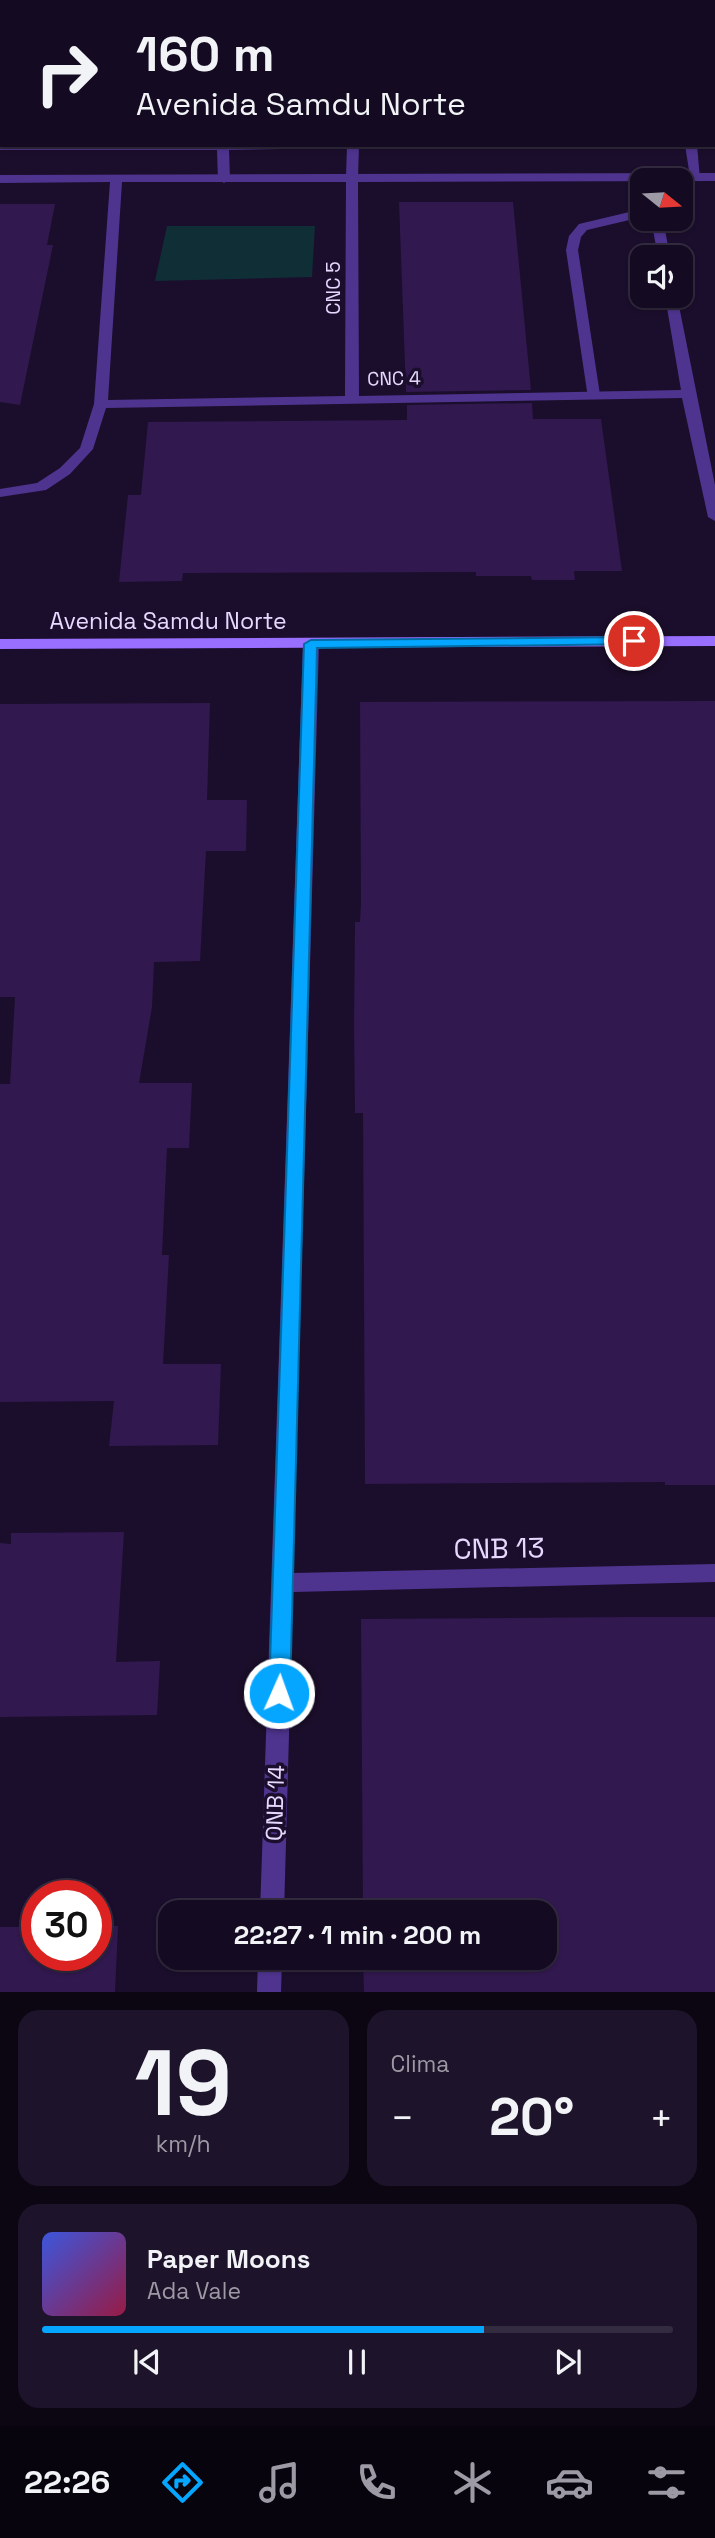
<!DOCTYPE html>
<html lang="pt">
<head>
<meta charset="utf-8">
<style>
  :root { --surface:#140a21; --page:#1d132a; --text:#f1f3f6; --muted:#9d9aa5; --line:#332b3f; --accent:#04a6ff }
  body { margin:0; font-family:"Space Grotesk",sans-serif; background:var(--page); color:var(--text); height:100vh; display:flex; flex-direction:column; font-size:26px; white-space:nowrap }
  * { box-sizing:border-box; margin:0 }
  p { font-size:23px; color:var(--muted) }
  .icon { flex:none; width:38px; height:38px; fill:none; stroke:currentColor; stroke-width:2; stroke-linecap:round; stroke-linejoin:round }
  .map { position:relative; height:1992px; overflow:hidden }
  .drawer { display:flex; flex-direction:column; gap:18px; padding:18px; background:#0b0612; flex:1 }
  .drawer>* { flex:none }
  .top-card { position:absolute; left:0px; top:0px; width:716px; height:147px; box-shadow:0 2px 5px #0004,0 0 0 2px var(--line); background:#140a21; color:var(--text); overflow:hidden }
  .needle { width:46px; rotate:108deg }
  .controls { position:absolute; left:630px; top:168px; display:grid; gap:14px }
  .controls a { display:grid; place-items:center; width:63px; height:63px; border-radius:14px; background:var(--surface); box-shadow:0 2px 5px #0004,0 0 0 2px var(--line); font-size:35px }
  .speed { position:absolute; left:21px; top:1880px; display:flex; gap:14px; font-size:35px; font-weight:700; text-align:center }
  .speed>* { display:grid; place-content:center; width:91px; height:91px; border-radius:50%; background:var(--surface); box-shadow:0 2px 5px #0004,0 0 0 2px var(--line); line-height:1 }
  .speed .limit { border:10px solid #d22; background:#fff; color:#111 }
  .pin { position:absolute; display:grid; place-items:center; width:60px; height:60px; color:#fff; margin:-30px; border:4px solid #fff; border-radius:50%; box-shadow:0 2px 7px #0007 }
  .me { position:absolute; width:77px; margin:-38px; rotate:2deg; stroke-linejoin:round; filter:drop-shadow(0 0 5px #0008) }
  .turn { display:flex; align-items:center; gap:24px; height:147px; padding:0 21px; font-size:32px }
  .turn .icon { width:91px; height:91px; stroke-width:2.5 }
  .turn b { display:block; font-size:49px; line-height:60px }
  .big { font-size:52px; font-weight:700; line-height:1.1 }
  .drawer .widget { flex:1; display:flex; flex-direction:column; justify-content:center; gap:10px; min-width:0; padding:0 24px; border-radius:21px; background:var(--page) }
  .drawer .dial { align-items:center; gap:0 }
  .dial b { font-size:91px; line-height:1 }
  .song { display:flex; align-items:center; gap:21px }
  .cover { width:84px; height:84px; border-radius:10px; background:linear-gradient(135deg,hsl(230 70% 55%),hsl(340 70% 35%)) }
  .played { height:7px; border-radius:4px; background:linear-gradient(90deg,var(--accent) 70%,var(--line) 70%) }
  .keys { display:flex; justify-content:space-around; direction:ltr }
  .heat { display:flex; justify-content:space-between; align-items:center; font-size:38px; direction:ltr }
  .drawer .tiles { flex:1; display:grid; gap:18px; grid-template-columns:1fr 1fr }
  .widget:last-child { grid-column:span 2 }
  .trip { position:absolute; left:158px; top:1900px; width:399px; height:70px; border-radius:21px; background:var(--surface); box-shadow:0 2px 5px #0004,0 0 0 2px var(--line); font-weight:700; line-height:70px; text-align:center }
  .dock { display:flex; height:112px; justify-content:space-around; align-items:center; background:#08040d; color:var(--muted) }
  .dock .icon { width:49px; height:49px }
  .dock .active { color:var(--accent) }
  .dock b { font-size:32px; color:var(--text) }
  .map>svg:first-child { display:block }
  .green { fill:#102e36 }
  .building { fill:#31184e }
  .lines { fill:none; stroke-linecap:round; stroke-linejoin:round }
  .service { fill:#4f348f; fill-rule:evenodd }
  .minor { fill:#4f348f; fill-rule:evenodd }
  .secondary { fill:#986fff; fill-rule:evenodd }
  .route { fill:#04a6ff; stroke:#036ca6; stroke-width:2 }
  .labels { text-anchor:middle; stroke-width:7; stroke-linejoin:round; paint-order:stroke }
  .far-street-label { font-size:19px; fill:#e7d8ff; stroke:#1b0e2c }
  .street-label { font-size:23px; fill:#e7d8ff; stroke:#1b0e2c }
  .near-street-label { font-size:28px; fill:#e7d8ff; stroke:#1b0e2c }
</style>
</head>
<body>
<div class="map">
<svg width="715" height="1992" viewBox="0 0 715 1992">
  <rect width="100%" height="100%" fill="#1b0e2c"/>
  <!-- green -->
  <path class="green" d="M167,226h148l-3,51 -157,4z"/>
  <!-- building -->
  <g class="building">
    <path d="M399,202h114l18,188 -125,2z"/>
    <path d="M0,204h55l-8,41h6l-33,160 -20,-3z"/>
    <path d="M532,403l1,16h68l21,152h-48l1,9h-43l-1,-4h-55v-4l-293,1 -1,8 -63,1 9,-87h13l7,-73 259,-2v-15z"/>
    <path d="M715,701v784h-50v-3l-300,2 -2,-371h-8l-1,-86 1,-105h5l1,-18 -1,-202z"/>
    <path d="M210,703l-3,97h40l-1,51h-40l-6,110 -46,1 -2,45 -13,76h53l-3,65h-22l-5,107h7l-6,109h58l-3,81 -109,1 5,-45 -114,1v-318h10l5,-87h-15v-293z"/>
    <path d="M124,1532l-8,130 44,-1 -3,54 -157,2v-174l11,1v-11z"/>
    <path d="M626,1617h89v375h-351l-1,-34h181v-45h-181l-2,-294z"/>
    <path d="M96,1926h22l-3,66h-115v-65h37v28h59z"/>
  </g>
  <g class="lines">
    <!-- service -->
    <g class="service">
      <rect x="270" y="0" width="10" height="2"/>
      <rect x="353" y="0" width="10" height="2"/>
      <rect x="714" y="126" width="1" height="7"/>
      <path d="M0,144l2,1 286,1 -6,3 -53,1 1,29 -6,4 -6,-4 -1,-29h-217z"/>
      <path d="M347,145h12l-1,33 -6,4 -6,-4z"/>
      <path d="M685,145h12l3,34 -10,-2z"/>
      <path d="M642,209v8l-55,13 -6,7 -3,13 22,145 -7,4 -5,-1 -22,-148 3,-14 10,-12z"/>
    </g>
    <!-- minor -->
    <g class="minor">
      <path d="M715,173v8l-357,1 1,214 322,-6 -16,-94h12l38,189v36l-7,-4 -26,-119 -576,10 -13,41 -23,25 -24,16 -46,7v-8l37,-6 23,-15 20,-20 14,-44 16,-222 -110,1v-8zM122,182h224l-1,214 -237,4z"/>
      <path d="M651,219h12l7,38h-12z"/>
      <path d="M311,639l8,5 -26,929 422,-9v18l-422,10 -9,321h-24l43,-1269z"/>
      <path d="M258,1958h24l-1,34h-24z"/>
    </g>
    <!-- secondary -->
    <path class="secondary" d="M715,636v10l-715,3v-10z"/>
  </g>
  <!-- route -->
  <path class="route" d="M634,637l5,1v6l-322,4 -27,1045 -3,6 -8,3 -7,-3 -3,-6 35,-1049 7,-4z"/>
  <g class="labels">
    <!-- far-street labels -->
    <g class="far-street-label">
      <text transform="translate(333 288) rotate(-90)" y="7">CNC 5</text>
      <text transform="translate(394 378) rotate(-1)" y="7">CNC 4</text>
    </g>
    <!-- street labels -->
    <g class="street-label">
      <text x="168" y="629">Avenida Samdu Norte</text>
      <text transform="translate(275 1803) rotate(-88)" y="8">QNB 14</text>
    </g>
    <!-- near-street labels -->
    <g class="near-street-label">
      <text transform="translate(499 1548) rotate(-1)" y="10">CNB 13</text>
    </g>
  </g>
</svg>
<div class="controls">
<a><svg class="needle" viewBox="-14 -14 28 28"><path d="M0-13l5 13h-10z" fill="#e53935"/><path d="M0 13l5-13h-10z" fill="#9d9aa5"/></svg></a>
<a><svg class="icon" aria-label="sound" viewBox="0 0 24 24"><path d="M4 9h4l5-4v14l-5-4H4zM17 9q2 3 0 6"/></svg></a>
</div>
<div class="speed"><div class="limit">30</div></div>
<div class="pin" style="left:634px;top:641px;background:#d93025"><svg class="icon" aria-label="arrive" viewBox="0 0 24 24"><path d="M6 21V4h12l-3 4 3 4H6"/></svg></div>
<svg class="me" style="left:279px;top:1693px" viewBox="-20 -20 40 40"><circle r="17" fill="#04a6ff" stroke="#fff" stroke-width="3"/><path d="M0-11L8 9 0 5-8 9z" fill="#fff"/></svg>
<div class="trip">22:27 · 1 min · 200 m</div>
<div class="top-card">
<div class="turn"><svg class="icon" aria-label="right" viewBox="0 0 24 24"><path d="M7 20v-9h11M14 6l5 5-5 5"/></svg><div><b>160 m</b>Avenida Samdu Norte</div></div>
</div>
</div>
<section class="drawer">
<div class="tiles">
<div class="widget dial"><b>19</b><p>km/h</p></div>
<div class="widget"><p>Clima</p>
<div class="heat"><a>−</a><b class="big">20°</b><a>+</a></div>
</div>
<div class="widget">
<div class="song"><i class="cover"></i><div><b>Paper Moons</b><p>Ada Vale</p></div></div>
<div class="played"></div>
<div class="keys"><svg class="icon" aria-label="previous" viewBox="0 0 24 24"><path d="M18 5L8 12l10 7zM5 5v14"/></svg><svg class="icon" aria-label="pause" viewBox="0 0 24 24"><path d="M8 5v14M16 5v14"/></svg><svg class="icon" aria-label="next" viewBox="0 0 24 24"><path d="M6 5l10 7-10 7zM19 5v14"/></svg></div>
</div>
</div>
</section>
<nav class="dock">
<b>22:26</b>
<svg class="icon active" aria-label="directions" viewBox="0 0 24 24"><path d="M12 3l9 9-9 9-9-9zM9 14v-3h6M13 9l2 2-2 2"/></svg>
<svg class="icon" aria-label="music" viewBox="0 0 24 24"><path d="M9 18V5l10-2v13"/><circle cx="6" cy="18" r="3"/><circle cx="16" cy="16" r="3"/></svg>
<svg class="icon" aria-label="phone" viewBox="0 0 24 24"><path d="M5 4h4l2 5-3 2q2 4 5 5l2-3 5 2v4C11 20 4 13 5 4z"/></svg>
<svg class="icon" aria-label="climate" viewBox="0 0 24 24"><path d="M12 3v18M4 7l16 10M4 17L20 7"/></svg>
<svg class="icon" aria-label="car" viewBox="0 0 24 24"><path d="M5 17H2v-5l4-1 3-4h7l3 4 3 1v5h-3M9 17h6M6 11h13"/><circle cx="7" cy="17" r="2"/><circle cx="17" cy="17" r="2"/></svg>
<svg class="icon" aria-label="filters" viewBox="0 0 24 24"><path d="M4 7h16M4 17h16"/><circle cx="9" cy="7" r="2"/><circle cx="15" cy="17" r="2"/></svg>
</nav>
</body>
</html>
